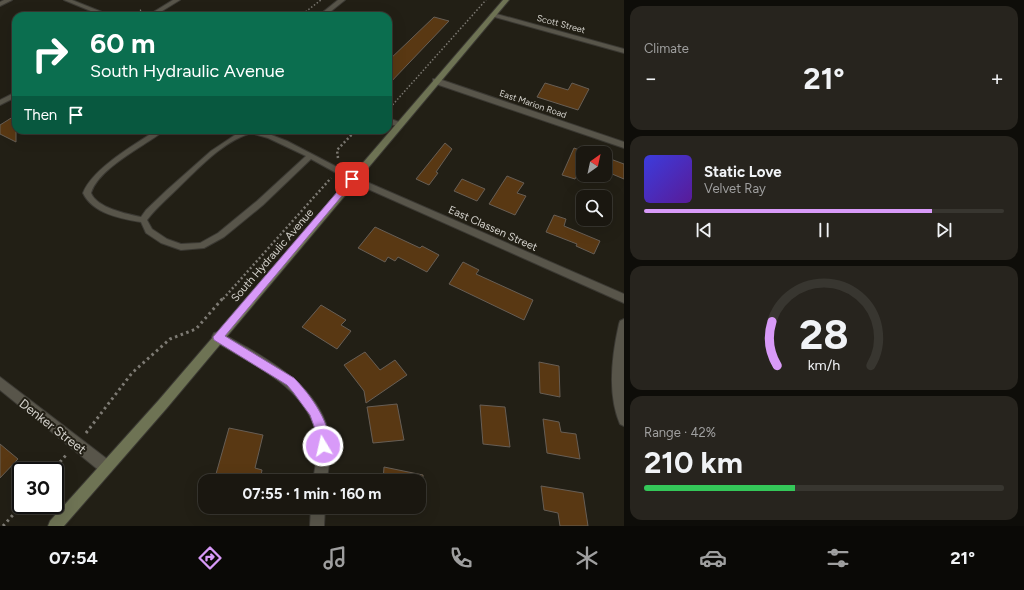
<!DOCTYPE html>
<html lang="en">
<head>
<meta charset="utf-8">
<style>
  :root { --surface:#1a1710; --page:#27241e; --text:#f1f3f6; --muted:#9f9f9f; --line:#383630; --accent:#d89af8 }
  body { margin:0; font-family:Figtree,sans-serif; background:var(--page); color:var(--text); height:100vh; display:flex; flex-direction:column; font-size:15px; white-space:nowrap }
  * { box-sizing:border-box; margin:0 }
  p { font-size:13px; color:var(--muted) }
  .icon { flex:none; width:22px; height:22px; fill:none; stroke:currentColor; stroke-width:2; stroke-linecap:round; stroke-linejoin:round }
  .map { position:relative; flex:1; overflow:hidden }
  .side { display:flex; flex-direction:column; gap:6px; padding:6px; background:#0e0d09; width:400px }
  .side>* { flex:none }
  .guide { position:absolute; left:12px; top:12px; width:380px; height:122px; border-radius:12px; box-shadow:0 4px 16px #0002,0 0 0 1px var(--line); background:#0b6e4f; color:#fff; overflow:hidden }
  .needle { width:26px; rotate:33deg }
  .fabs { position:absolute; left:576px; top:146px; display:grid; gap:8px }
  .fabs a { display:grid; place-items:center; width:36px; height:36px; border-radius:8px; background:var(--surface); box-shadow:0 4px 16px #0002,0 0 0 1px var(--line); font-size:20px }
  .speed { position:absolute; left:12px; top:462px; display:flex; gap:8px; font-size:20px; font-weight:700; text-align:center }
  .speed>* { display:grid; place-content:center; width:52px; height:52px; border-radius:50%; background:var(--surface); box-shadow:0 4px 16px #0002,0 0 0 1px var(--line); line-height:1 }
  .speed .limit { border:2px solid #111; border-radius:6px; background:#fff; color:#111 }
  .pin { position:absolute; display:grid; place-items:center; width:34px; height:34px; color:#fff; margin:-17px; border-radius:8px; box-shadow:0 2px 6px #0006 }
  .me { position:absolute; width:44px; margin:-22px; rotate:351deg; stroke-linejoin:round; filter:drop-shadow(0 0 3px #0008) }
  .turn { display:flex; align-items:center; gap:14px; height:84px; padding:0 12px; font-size:18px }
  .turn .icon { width:52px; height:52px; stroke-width:2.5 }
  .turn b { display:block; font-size:28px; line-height:34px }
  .then { display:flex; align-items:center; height:38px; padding:0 12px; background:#0003; gap:8px; font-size:15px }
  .big { font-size:30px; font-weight:700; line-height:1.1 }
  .side .card { flex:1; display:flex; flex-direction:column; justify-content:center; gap:6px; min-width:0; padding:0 14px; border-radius:12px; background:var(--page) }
  .side .dial { align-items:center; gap:0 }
  .dial svg { height:104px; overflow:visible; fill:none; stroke:var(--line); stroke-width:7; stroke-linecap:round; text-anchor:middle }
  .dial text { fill:var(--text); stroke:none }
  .song { display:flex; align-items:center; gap:12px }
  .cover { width:48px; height:48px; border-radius:6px; background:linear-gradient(135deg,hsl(240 70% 55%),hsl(270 70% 35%)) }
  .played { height:4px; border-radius:2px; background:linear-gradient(90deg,var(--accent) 80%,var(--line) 80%) }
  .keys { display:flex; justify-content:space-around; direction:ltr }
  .heat { display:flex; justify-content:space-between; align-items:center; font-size:22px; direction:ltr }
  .charge { height:6px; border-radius:3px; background:linear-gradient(90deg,#34c759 42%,var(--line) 0) }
  .trip { position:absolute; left:198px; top:474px; width:228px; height:40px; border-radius:12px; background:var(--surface); box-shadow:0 4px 16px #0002,0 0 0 1px var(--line); font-weight:700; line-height:40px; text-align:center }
  .tab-bar { display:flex; height:64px; justify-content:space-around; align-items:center; background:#0a0906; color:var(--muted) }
  .tab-bar .icon { width:28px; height:28px }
  .tab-bar .active { color:var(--accent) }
  .tab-bar b { font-size:18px; color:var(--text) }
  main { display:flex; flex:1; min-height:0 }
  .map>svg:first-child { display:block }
  .building { fill:#593813; stroke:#675e55 }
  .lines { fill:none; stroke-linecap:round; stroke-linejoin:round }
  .lane-casing { stroke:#3b3933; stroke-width:2 }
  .street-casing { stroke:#3b3933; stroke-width:2 }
  .secondary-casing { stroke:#3b3933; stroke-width:2 }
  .path-far2 { stroke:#7d7a73; stroke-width:1.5; stroke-dasharray:1.5 2; stroke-linecap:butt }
  .path-far1 { stroke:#7d7a73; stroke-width:2.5; stroke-dasharray:2 2.5; stroke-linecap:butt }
  .path { stroke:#7d7a73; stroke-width:3; stroke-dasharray:2.5 3.5; stroke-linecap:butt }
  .lane { fill:#58554a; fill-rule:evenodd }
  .street { fill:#58554a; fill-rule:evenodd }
  .secondary { fill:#6e7354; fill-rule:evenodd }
  .route { fill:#d89af8; stroke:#8c64a1 }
  .labels { text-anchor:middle; stroke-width:4; stroke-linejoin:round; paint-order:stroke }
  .far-street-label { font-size:9px; fill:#d4d2cc; stroke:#221f15 }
  .street-label { font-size:11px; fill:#d4d2cc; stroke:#221f15 }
  .near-street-label { font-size:13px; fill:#d4d2cc; stroke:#221f15 }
</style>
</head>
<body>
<main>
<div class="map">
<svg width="624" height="526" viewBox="0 0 624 526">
  <rect width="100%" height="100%" fill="#221f15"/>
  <!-- building -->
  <g class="building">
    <path d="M434,17l15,4 -61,64v-24z"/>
    <path d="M545,83l23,7 4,-7 17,6 -11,21 -41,-13z"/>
    <path d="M16,115v27l-16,-8v-9z"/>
    <path d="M445,143l7,6 -16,23 2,1 -9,12 -13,-6z"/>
    <path d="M574,148l14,5h-5v24l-6,-2 -2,4 -13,-4z"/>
    <path d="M605,157l19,7v15l-19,-8z"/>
    <path d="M507,176l17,7 -7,10 9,3 -11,19 -26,-11z"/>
    <path d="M462,179l23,10 -8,12 -23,-10z"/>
    <path d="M554,215l12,4 -2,7 36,15 -6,13 -18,-8 1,-2 -31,-12z"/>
    <path d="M375,227l45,21 2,-2 17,9 -12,17 -29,-15 -3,4 -7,-4 -3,5 -27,-14z"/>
    <path d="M463,262l16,8 -3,4 57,26 -9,20 -75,-36z"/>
    <path d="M321,305l25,15 -5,5 10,6 -14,18 -35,-22z"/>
    <path d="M365,352l15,18 15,-10 12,15 -41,28 -2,-12 -20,-26z"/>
    <path d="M539,362l20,4 1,31 -20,-4z"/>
    <path d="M397,404l7,36 -31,3 -6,-36z"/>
    <path d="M480,405l25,2 5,40 -27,-3z"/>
    <path d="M543,419l16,3 2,10 15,2 4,25 -33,-6z"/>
    <path d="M229,428l34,7 -8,33 7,2 -2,11h-46z"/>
    <path d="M0,444l18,15 -18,19z"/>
    <path d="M384,467l39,8v6h-40z"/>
    <path d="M541,486l42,7 5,33h-28l-2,-13 -14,-3z"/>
  </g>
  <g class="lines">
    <!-- lane casing -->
    <g class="lane-casing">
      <path id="lane" d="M157,130h7c-5,5 -12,9 -18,13 -17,11 -49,30 -55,50 6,15 36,21 50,24l5,-7 21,-20 44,-39 27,-18 9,-3 14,1 26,10 48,25 21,13 -1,2h-4l-40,-22 -48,46 -39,32 -20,11 -23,2 -20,-7 -15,-10 -5,-11c-20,-3 -49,-9 -58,-29 9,-24 52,-49 74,-63zM251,133l17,5 38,18 -49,45 -39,32 -18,10 -19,1 -14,-5 -15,-10 -5,-9c8,-11 20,-21 30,-31 22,-21 45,-47 74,-56z"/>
    </g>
    <!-- street casing -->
    <g class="street-casing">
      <g id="street">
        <path d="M4,0h8l-12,6v-4z"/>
        <path d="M64,0h8l40,16h-9z"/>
        <path d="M173,0h7l-26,16h-7z"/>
        <path d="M338,0h7l-20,16h-7z"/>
        <path d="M493,13l131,36v4l-133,-37 -1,-1z"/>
        <path d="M433,79h6l185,63v6l-191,-65z"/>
        <path d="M16,92v5l-16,8v-5z"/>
        <path d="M388,118l14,5 1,2 -4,2 -11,-4z"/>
        <path d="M353,176l271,118v9l-274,-122 -1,-2 1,-2z"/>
        <path d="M624,319v107l-4,-2c-13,-30 -8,-69 -1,-100l1,-3z"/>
        <path d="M218,332c10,4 20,11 30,16 36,21 74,46 82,90 2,14 -2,29 -3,43h-14c2,-14 6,-29 4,-43 -8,-50 -65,-74 -103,-97l-2,-4 2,-4z"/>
        <path d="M0,377l111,85 2,5 -2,5 -5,2 -5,-2 -101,-82z"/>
        <path d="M311,507h14l-1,19h-14z"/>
      </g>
    </g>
    <!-- secondary casing -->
    <g class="secondary-casing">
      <path id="secondary" d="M503,0h6l-343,409 -102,117h-16l2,-5 108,-120z"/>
    </g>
    <!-- path-far2 -->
    <g class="path-far2">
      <path d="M131,16l10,-6"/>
      <path d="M300,16l21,-16"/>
      <path d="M388,110l98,-110"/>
    </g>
    <!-- path-far1 -->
    <g class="path-far1">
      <path d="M338,158l-1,-8 19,-20"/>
      <path d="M223,299l108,-121"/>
    </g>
    <!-- path -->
    <g class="path">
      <path d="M86,433l46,-60 38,-34 26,-10 27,-31"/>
      <path d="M52,471l15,-17"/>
      <path d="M3,526l19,-21"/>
    </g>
    <!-- lane -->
    <use href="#lane" class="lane"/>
    <!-- street -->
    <use href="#street" class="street"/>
    <!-- secondary -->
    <use href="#secondary" class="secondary"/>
  </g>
  <!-- route -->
  <path class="route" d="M350,177h2l4,2 -131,157 69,42c15,15 42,50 33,72l-4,2 -4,-2 -2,-4 1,-9 -8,-22 -17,-23 -6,-7 -73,-45 -1,-3z"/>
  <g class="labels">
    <!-- far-street labels -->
    <g class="far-street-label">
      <text transform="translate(561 24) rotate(15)" y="3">Scott Street</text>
      <text transform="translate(533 104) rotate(19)" y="3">East Marion Road</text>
    </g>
    <!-- street labels -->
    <g class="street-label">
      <text transform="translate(493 228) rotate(24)" y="4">East Classen Street</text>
      <text transform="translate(272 255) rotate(-49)" y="4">South Hydraulic Avenue</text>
    </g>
    <!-- near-street labels -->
    <g class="near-street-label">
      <text transform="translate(53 426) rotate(38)" y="5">Denker Street</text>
    </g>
  </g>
</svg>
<div class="fabs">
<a><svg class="needle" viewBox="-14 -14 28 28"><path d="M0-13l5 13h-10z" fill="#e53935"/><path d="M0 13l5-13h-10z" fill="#9f9f9f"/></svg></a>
<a><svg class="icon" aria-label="search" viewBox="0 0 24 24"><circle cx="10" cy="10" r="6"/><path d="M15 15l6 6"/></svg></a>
</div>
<div class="speed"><div class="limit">30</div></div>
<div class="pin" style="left:352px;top:179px;background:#d93025"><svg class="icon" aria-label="arrive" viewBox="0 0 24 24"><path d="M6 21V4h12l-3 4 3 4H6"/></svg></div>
<svg class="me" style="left:323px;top:446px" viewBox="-20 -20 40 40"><circle r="17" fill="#d89af8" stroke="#fff" stroke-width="3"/><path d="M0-11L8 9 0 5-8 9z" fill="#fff"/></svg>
<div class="trip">07:55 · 1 min · 160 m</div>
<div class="guide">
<div class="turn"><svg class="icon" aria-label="right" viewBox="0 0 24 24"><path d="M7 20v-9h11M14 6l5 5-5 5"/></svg><div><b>60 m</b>South Hydraulic Avenue</div></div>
<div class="then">Then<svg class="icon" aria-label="arrive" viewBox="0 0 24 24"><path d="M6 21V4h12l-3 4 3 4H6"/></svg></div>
</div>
</div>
<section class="side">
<div class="card"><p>Climate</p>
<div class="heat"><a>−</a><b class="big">21°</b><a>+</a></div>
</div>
<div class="card">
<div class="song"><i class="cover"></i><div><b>Static Love</b><p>Velvet Ray</p></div></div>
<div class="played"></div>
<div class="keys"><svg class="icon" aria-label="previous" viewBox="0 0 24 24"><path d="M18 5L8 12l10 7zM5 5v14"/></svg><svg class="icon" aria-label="pause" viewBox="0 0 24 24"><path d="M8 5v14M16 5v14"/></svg><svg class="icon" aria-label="next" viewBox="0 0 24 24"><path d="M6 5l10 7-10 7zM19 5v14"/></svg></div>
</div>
<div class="card dial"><svg viewBox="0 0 100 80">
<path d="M14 69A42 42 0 1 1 86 69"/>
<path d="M14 69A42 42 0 0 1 10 35" stroke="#d89af8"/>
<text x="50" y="56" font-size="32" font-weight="700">28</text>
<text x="50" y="72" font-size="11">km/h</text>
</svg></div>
<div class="card"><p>Range · 42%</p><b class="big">210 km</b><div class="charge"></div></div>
</section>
</main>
<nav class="tab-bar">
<b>07:54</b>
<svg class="icon active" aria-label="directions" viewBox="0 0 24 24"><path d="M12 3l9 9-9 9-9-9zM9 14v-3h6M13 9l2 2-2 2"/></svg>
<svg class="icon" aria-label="music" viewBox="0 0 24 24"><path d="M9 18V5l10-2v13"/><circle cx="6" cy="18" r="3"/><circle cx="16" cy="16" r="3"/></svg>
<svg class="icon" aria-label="phone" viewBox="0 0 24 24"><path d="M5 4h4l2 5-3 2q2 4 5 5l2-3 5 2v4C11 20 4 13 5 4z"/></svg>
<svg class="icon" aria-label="climate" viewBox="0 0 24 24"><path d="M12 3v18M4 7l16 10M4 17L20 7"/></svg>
<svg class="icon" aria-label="car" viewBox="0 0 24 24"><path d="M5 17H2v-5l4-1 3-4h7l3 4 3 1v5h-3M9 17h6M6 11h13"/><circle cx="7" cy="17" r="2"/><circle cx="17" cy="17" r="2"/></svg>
<svg class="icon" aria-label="filters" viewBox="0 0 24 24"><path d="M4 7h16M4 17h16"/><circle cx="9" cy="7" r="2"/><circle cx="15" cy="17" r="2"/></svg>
<b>21°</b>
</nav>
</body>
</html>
